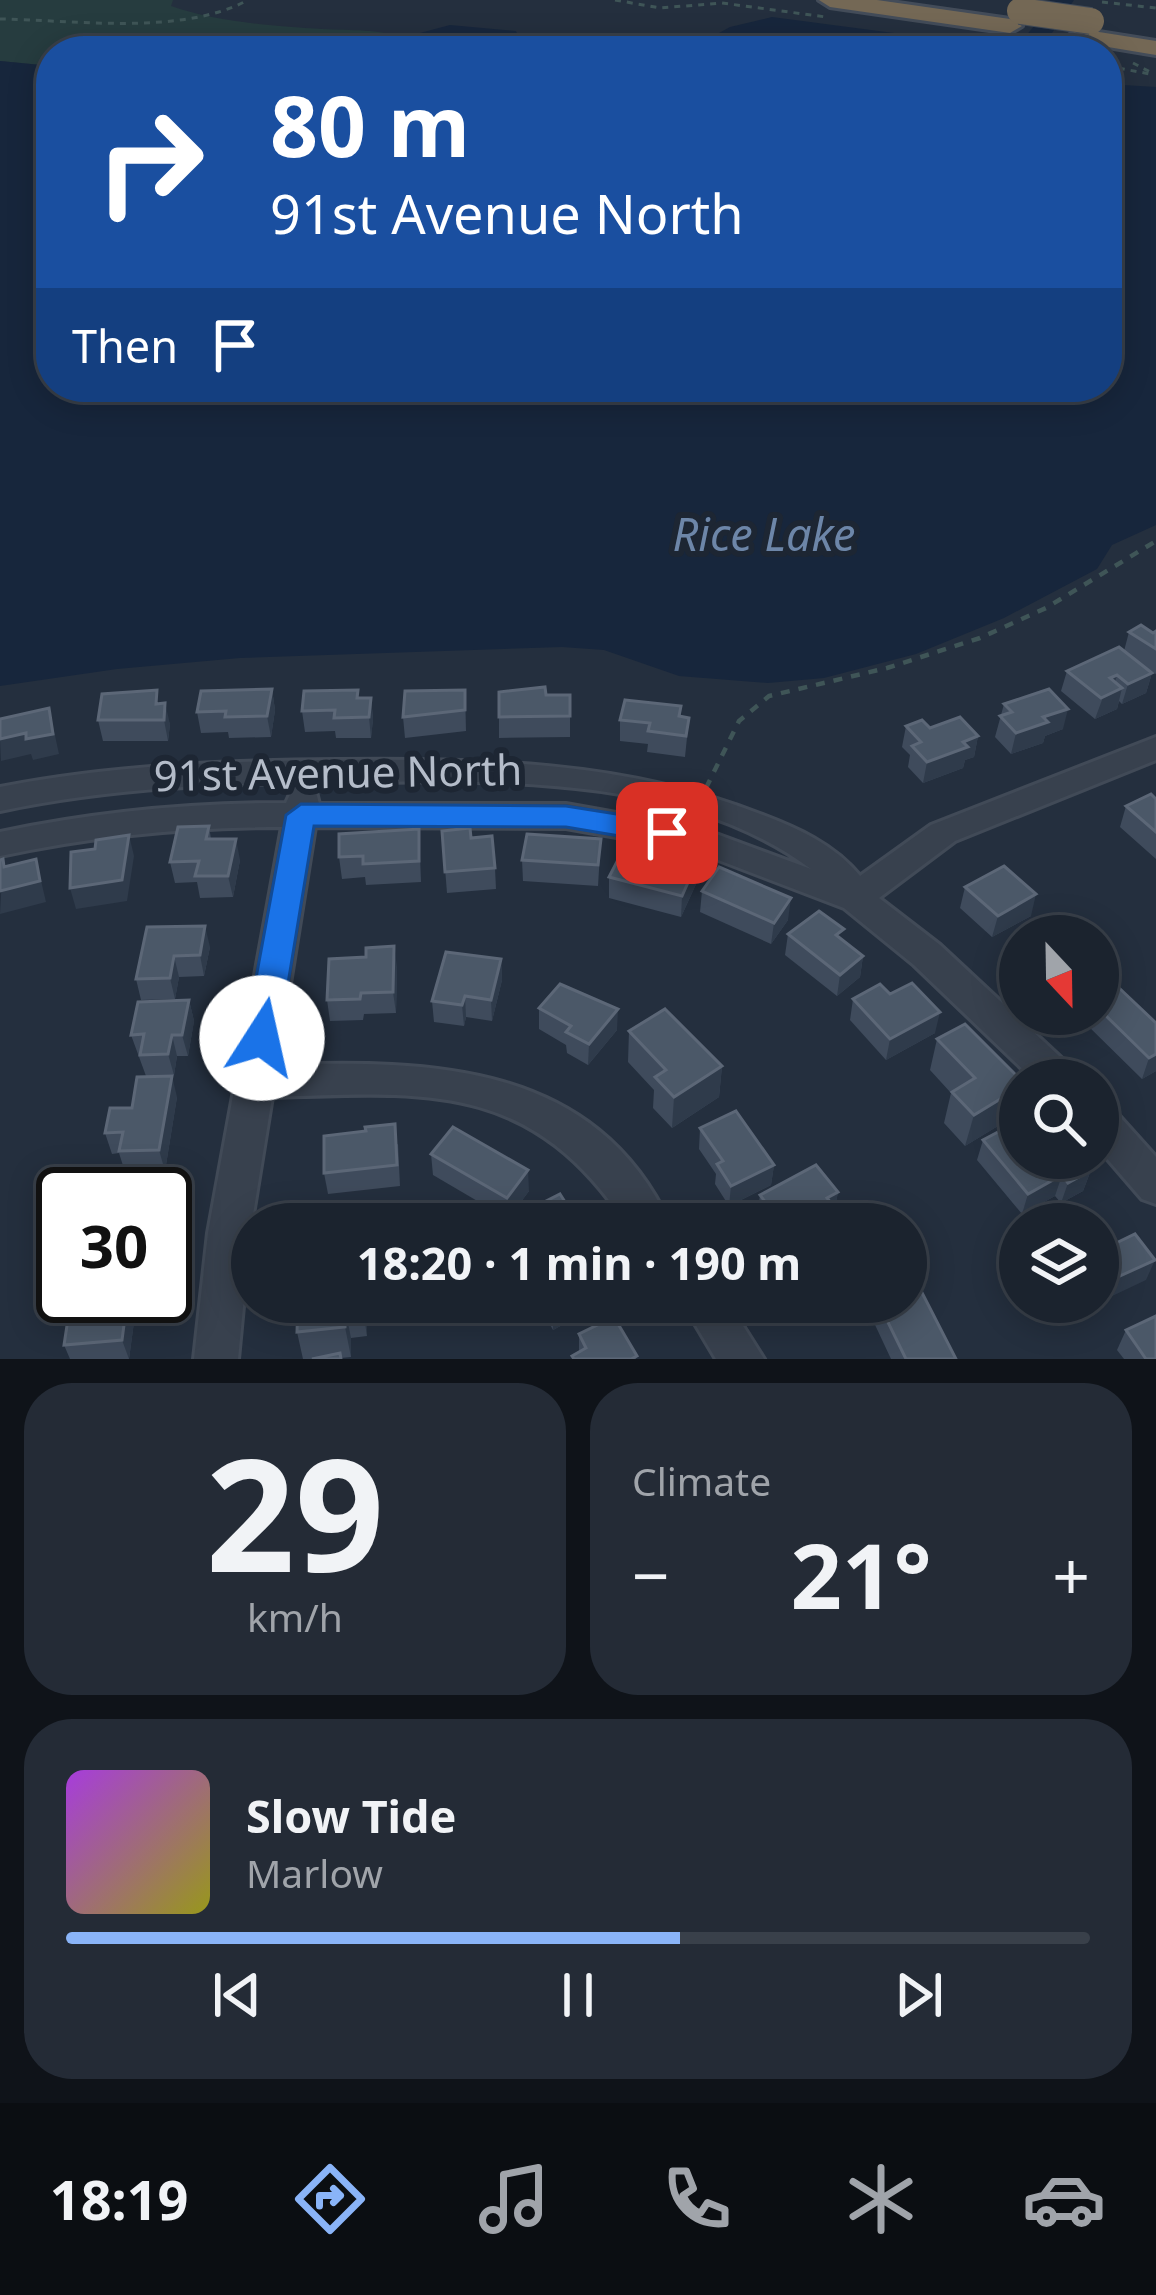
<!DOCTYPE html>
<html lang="en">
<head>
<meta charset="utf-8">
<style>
  :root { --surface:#1b232e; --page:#242b36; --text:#f1f3f6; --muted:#a0a4aa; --line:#39404a; --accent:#8ab4f8 }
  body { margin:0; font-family:"Noto Sans",sans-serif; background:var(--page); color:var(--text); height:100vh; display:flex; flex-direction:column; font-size:45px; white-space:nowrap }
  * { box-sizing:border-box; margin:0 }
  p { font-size:39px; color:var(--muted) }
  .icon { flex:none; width:66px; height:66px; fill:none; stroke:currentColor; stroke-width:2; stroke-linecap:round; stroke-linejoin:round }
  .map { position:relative; height:1359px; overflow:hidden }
  .sheet { display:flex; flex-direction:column; gap:24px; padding:24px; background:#0f1319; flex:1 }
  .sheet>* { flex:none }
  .guide { position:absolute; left:36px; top:36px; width:1086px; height:366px; border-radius:48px; box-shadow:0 6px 30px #0003,0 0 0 3px var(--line); background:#1a4fa0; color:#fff; overflow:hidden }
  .needle { width:78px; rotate:158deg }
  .controls { position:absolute; left:999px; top:915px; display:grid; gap:24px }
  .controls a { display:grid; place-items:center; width:120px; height:120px; border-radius:50%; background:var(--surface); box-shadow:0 6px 30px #0003,0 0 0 3px var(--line); font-size:60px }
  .speed { position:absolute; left:36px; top:1167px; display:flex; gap:24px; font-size:60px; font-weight:700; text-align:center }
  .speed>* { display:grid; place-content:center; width:156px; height:156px; border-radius:50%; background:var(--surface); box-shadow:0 6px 30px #0003,0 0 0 3px var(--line); line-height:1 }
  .speed .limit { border:6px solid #111; border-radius:18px; background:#fff; color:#111 }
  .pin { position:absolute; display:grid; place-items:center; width:102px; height:102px; color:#fff; margin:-51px; border-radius:24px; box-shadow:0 6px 18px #0006 }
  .me { position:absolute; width:132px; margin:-66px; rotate:10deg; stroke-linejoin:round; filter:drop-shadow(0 0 9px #0008) }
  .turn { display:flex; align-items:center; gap:42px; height:252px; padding:0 36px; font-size:54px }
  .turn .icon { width:156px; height:156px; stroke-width:2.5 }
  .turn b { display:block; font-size:84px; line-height:102px }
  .then { display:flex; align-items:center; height:114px; padding:0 36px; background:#0003; gap:24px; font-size:45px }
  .big { font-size:90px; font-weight:700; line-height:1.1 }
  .sheet .card { flex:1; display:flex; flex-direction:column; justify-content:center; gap:18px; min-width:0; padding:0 42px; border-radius:48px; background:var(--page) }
  .sheet .dial { align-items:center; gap:0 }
  .dial b { font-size:156px; line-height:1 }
  .song { display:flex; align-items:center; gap:36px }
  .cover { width:144px; height:144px; border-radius:18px; background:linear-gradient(135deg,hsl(280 70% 55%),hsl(60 70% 35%)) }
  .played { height:12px; border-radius:6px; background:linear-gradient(90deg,var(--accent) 60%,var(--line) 60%) }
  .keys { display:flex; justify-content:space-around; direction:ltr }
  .heat { display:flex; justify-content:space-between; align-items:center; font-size:66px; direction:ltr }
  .sheet .tiles { flex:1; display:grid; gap:24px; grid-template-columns:1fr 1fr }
  .card:last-child { grid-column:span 2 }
  .trip { position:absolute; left:231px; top:1203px; width:696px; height:120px; border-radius:60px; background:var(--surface); box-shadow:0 6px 30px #0003,0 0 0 3px var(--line); font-weight:700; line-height:120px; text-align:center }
  .dock { display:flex; height:192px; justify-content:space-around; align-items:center; background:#0b0e12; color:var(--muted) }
  .dock .icon { width:84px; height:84px }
  .dock .active { color:var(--accent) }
  .dock b { font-size:54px; color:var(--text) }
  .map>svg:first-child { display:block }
  .green { fill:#263c3f }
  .water { fill:#17263c }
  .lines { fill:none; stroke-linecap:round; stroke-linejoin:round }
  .minor-casing { stroke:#414a57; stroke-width:6 }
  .highway-casing { stroke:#434c59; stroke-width:6 }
  .path-far1 { stroke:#3f5557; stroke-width:3; stroke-dasharray:6 6; stroke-linecap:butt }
  .path { stroke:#3f5557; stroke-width:4.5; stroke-dasharray:9 9; stroke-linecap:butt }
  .minor { fill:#38414e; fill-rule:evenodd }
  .highway { fill:#746855; fill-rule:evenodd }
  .highway-bridge-casing { stroke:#434c59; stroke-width:28; stroke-linecap:butt }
  .path-bridge { stroke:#3f5557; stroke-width:3; stroke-dasharray:6 6; stroke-linecap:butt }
  .highway-bridge { stroke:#746855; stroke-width:26 }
  .wall { fill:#3f4b5c }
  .shaded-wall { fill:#2f3b4b }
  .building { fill:#4b5868; stroke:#5c6777; stroke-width:3 }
  .route { fill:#1a73e8; stroke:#114b97; stroke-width:3 }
  .labels { text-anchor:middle; stroke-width:12; stroke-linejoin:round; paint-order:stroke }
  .street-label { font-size:42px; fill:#b4bcc9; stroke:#1d2633 }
  .water-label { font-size:45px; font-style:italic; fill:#6d86a8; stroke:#1d2633 }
</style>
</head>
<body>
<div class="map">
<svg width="1156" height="1359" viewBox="0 0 1156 1359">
  <rect width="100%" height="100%" fill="#242f3e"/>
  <!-- green -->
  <path class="green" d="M0,0h173l-2,6c45,16 103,20 151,23 31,2 54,-1 84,10l-21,12h-334v15l-51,-5z"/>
  <!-- water -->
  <g class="water">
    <path d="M1050,0h24l-34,51h-354l44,-24 42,-10 236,31 11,-4 32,-38z"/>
    <path d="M450,25l66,6 8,20h-139l35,-18z"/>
    <path d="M0,61l51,5v321h1056v-303l49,3v438l-44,20 -15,24 -93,49 -88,36 -92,24 -56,5 -89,-7 -75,-26 -42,-3 -322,11 -123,11 -117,17z"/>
  </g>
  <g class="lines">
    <!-- minor casing -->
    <g class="minor-casing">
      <g id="minor">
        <path d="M1156,737v23l-201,81 -76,57 61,47 133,124 5,11h-44l-120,-115 -70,-57 -149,-57 -129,-23 -251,-1 -38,238c153,-5 318,-3 393,159h-44c-95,-143 -199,-132 -354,-127l-22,136 -12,126h-44l14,-126 74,-406c-95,0 -189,9 -282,29v-24c95,-20 190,-29 286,-29l7,-15h22l4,16h247l134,24 111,41c-130,-96 -313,-88 -467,-87 -116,1 -230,5 -344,29v-24c112,-22 223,-26 337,-27 145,-1 286,0 423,54 37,14 74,30 100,62l71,-51z"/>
        <path d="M1098,1103l14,5 44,49v47l-14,-5 -44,-51z"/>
        <path d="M682,1302h46l36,57h-48z"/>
      </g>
    </g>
    <!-- highway casing -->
    <g class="highway-casing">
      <g id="highway">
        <path d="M819,0h58l133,19 12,7 -12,7 -180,-26z"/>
        <path d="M1080,29l76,12v14l-84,-14 -4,-5z"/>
      </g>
    </g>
    <!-- path-far1 -->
    <g class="path-far1">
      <path d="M615,0l45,8 62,-5 104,14"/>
      <path d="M1102,2l54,6"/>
      <path d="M0,19c75,1 181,17 248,-19"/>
      <path d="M1056,41l7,10"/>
      <path d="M1133,63l21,11"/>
      <path d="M1107,66l43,8"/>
    </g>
    <!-- path -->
    <path class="path" d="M706,788l33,-67 30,-25 118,-28 93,-30 66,-30 110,-67"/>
    <!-- minor -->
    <use href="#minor" class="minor"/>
    <!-- highway -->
    <use href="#highway" class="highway"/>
    <!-- highway-bridge casing -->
    <g class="highway-bridge-casing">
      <path id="highway-bridge" d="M1020,11l71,10"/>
    </g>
    <!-- path-bridge -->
    <path class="path-bridge" d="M1004,37l69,11"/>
    <!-- highway-bridge -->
    <use href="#highway-bridge" class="highway-bridge"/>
  </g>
  <!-- wall -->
  <g class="wall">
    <path d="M1156,631v43l-18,-12 14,11 -6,20 -24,11 -3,-3 -2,8 -22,10 -34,-28 6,-20 57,-20 5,-19 24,1z"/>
    <path d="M272,689l3,21 -4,27 -42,1 -1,-6 -27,1 -4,-21z"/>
    <path d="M465,690l1,41 -61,7 -2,-21z"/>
    <path d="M546,695h24v42l-71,1v-21z"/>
    <path d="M359,698h12l2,21 -2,19h-35l-1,-7 -30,1 -3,-21z"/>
    <path d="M160,703l10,21 -2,17h-65l-5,-21z"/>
    <path d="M1004,704l59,25 -18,7 -2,7 -32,11 -16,-17z"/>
    <path d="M681,706v11l8,1 -4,39 -38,-5 1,-8 -28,-3v-21z"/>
    <path d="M906,726l72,10 -4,21 -9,3 -2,8 -40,15 -15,-16 2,-12 -8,-8z"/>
    <path d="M1156,799v60l-36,-32 6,-21z"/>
    <path d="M209,826l2,13 29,21 -7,37 -33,1 -3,-16 -22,1 -5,-21z"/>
    <path d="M419,829l2,53 -55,3 -1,-8 -23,2 -3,-22z"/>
    <path d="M442,831l53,37 1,21 -49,4z"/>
    <path d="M601,839l-3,47 -75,-5 -1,-21z"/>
    <path d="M609,877l88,5 -16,35 -72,-19z"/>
    <path d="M965,887l66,29 -39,21 -32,-29z"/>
    <path d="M702,891l86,29 -17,24 -71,-32z"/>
    <path d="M147,927l63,20 -6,29 -25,1 -4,22 -34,1 -5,-21z"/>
    <path d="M788,934l75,22 -3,21 -23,19 -52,-41z"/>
    <path d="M1020,935v28l-6,-6z"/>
    <path d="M501,959l1,21 -10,41 -26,-4 -2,9 -30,-4 -2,-21z"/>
    <path d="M397,967l-1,46 -32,1 -1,6 -33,1 -3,-21z"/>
    <path d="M890,994l45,39 -49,27 -36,-40 3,-21z"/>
    <path d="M1098,997l58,26v48l-14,8 -58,-57 2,-8h12z"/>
    <path d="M189,1000l5,21 -6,35h-11l-3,19 -28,1 -15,-41z"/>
    <path d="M539,1008l78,22 -29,35 -21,-12 -1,-8 -27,-16z"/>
    <path d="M629,1031l93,35 -3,31 -47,31 -19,-20 1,-18 -26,-28z"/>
    <path d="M937,1039l84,41 -1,20 -4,15 -51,31 -21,-23 7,-30 -21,-23z"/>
    <path d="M177,1097l-12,74 -40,1 -6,-19 -7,1 -7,-21 27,-25z"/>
    <path d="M700,1128l74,37 -3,20 -42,21 -14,-22 1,-10 -17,-25z"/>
    <path d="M983,1140l37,18 71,12 -8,21 -22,12 -6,-7 -33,18 -45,-54z"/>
    <path d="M398,1144l2,42 -72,8 -4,-21z"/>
    <path d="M431,1154l98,37 -21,28 -75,-44z"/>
    <path d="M838,1192l-3,15 13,17h-92l4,-29z"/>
    <path d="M81,1296h48l-1,9 6,17 -5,37h-59l-6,-14 16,-40z"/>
    <path d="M298,1302h67l2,34 -16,2v19l-10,1 1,1h-39l-6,-27z"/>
    <path d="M537,1302h58l-1,6 -41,22z"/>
    <path d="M871,1302h35l50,57h-65l-22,-47z"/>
    <path d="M1126,1330l30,29h-32l-7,-9z"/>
    <path d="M579,1334l58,22 -1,3h-64v-3l7,-4z"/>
  </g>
  <!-- shaded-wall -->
  <g class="shaded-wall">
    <path d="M1152,673l-6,20 -24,11 6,-20z"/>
    <path d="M1117,675l-5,18 10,-5 -5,21 -22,10 15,-41z"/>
    <path d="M272,689l3,21 -4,27 -4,-21z"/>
    <path d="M371,698l2,21 -2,19 -2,-21z"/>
    <path d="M165,703l5,21 -2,17 -4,-21z"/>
    <path d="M49,708l10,46 -26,6 -2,-6 -30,7 -1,-22z"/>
    <path d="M1068,709l-5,20 -18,7 -2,7 -32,11 5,-21 27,-16z"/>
    <path d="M978,736l-4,21 -9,3 -2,8 -40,15 4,-21 36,-20z"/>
    <path d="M129,835l5,21 -7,45 -51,8 -6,-21z"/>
    <path d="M236,839l4,21 -7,37 -5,-21z"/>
    <path d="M3,859l7,21 26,-21 10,43 -46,12z"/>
    <path d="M698,860l-1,22 -16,35 1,-21z"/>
    <path d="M1036,894l-5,22 -39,21 6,-21z"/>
    <path d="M791,898l-3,22 -17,24 3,-21z"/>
    <path d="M205,926l5,21 -6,29 -4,-21z"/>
    <path d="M394,946l3,21 -1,46 -3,-21z"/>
    <path d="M174,956l5,21 -4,22 -5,-21z"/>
    <path d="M863,956l-3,21 -23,19 3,-21z"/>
    <path d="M501,959l1,21 -10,41 -1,-21z"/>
    <path d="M465,996l1,21 -2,9 -2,-21z"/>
    <path d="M189,1000l5,21 -6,35 -6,-21z"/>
    <path d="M618,1009l-1,21 -29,35 1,-21z"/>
    <path d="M940,1012l-5,21 -49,27 4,-21z"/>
    <path d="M172,1035l5,21 -3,19 -6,-21z"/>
    <path d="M1156,1054v17l-14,8 7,-21z"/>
    <path d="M722,1066l-3,31 -47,31 2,-31z"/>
    <path d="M172,1076l5,21 -12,74 -6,-21z"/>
    <path d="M1020,1087v13l-4,15 -51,31 9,-31z"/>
    <path d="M774,1165l-3,20 -42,21 2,-20z"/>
    <path d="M528,1170l1,21 -21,28 -1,-21z"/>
    <path d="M1091,1170l-8,21 -22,12 7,-20z"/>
    <path d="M152,1175l5,19h-9z"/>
    <path d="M1062,1175l-7,21 -33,18 6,-20z"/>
    <path d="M838,1192l-6,30 -5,-24z"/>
    <path d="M1155,1260l-9,20 -57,27 2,-5h7v-16z"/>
    <path d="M120,1296h9l-1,9 6,17 -5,37 -7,-19z"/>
    <path d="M362,1302h3l2,12v22z"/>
    <path d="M553,1302h42l-1,6 -41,22z"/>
    <path d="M345,1308l6,30v19l-6,-30z"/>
  </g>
  <!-- building -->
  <g class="building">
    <path d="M1141,625l12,8 3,-2v18l-27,-17z"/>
    <path d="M1119,647l33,26 -24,11 -11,-9 -7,3 12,10 -21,10 -34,-27z"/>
    <path d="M545,687l1,8h24v21l-71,1v-25z"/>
    <path d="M272,689l-5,27 -42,1 1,-6 -29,1 4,-21z"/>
    <path d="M1049,689l19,20 -25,8 5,5 -32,11 -16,-17 12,-4 -8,-8z"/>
    <path d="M157,690l-1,14 9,-1 -1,17h-66l4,-26z"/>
    <path d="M358,690l-1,8h14l-2,19 -35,1 1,-8 -33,1 2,-20z"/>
    <path d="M465,690v20l-62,7 2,-26z"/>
    <path d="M625,700l56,6 -2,10 10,2 -3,18 -38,-5 2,-8 -30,-3z"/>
    <path d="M49,708l4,26 -27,5v-6l-26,6v-20z"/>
    <path d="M960,717l18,19 -15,6 5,5 -41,15 -15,-16 9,-4 -15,-16 16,-6 8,8z"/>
    <path d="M1151,794l5,5v33l-30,-26z"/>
    <path d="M209,826l-3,13h30l-8,37h-33l4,-15 -29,1 8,-35z"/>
    <path d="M470,828l1,10 21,-2 3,32 -50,4 -3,-41z"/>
    <path d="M419,829v32l-56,3v-8l-24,1v-23z"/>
    <path d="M527,834l74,5 -3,26 -76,-5z"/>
    <path d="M129,835l-7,45 -52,8 1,-36 24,-3 1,-9z"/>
    <path d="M623,850l46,13 5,-10 24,7 -16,36 -73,-19z"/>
    <path d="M3,859l1,8 32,-8 4,22 -40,10v-31z"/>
    <path d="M1004,866l32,28 -38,22 -33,-29z"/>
    <path d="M719,867l72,31 -17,25 -72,-32z"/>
    <path d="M819,911l25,18 -8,6 27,21 -23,19 -52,-41z"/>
    <path d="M1046,924l12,12 -38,-1z"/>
    <path d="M205,926l-5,29 -26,1 -4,22 -34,1 11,-52z"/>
    <path d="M394,946l-1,46 -32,1 -1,6 -33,1 2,-41 37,-2v-9z"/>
    <path d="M446,952l55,7 -10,41 -26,-4 -3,9 -30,-4z"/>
    <path d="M912,983l28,29 -50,27 -37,-40 27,-15 10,10z"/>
    <path d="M560,984l58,25 -29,35 -23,-12 5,-6 -32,-18z"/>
    <path d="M1117,986l39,37v31l-7,4 -51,-50v-11z"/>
    <path d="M189,1000l-7,35h-10l-4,19 -28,1 4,-21 -13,1 7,-33z"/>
    <path d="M665,1009l57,57 -48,31 -19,-20 11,-7 -37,-39z"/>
    <path d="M965,1024l56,56 -1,7 -46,28 -22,-23 23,-14 -38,-39z"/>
    <path d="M172,1076l-13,74 -40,1 4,-19 -18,1 5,-25h22l5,-31z"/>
    <path d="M736,1111l38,54 -43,21 -14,-22 6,-3 -23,-33z"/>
    <path d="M1015,1123l5,5v30h60l11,12 -23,13 -6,-8 -34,19 -45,-54z"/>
    <path d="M395,1124l2,41 -73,8v-37l42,-5 -1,-4z"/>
    <path d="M453,1127l75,43 -21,28 -76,-44z"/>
    <path d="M816,1165l22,27 -11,6 21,26h-66l-22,-29z"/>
    <path d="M152,1175l-4,19h-64l4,-17z"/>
    <path d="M560,1194l19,30h-73l-1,-2z"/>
    <path d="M1088,1214l8,10h-31z"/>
    <path d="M1098,1227l14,18 23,-11 20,26 -57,26z"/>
    <path d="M915,1279l41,80h-50l-28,-57h28v-20z"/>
    <path d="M81,1296h39l-1,7 8,-1 -5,38 -58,5 6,-39 10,-1z"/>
    <path d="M298,1302h64v4l-17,2v19l-48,5z"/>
    <path d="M1156,1316v43h-10l-20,-29z"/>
    <path d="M614,1317l23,39 -6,3h-57l-2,-3 14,-8 -7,-14z"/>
    <path d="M340,1353l1,6h-29z"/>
  </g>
  <!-- route -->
  <path class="route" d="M301,804l265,2 101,16 11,3 4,8 -4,8 -11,3 -101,-17 -252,-1 -35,212 -5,10 -12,4 -12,-4 -5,-10 41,-223z"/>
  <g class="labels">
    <!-- street labels -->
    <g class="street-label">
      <text transform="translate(338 773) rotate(-1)" y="15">91st Avenue North</text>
    </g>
    <!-- water labels -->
    <g class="water-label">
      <text x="764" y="551">Rice Lake</text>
    </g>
  </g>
</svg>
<div class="controls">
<a><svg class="needle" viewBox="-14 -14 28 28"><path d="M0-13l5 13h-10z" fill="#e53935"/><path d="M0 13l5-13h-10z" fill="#a0a4aa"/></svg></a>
<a><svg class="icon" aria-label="search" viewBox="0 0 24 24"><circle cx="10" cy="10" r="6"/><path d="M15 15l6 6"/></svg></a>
<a><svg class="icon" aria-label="layers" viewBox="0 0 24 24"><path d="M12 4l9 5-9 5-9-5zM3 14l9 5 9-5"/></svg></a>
</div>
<div class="speed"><div class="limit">30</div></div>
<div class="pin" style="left:667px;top:833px;background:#d93025"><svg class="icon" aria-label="arrive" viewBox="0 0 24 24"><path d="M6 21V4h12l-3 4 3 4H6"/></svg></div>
<svg class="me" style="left:262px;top:1038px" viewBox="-20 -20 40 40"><circle r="19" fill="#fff"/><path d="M0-13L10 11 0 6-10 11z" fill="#1a73e8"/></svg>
<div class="trip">18:20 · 1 min · 190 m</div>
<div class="guide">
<div class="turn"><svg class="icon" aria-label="right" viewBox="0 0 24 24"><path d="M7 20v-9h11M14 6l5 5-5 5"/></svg><div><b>80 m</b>91st Avenue North</div></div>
<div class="then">Then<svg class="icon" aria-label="arrive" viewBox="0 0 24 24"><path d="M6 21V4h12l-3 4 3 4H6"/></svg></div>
</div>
</div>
<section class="sheet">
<div class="tiles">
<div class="card dial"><b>29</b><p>km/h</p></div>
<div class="card"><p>Climate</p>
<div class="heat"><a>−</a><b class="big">21°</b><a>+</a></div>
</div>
<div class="card">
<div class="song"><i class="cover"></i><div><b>Slow Tide</b><p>Marlow</p></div></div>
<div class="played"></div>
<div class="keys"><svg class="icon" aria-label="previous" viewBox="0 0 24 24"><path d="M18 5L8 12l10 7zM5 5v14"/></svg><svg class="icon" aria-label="pause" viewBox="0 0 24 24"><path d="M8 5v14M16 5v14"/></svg><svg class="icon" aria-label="next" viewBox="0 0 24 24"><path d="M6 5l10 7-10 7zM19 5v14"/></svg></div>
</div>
</div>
</section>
<nav class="dock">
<b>18:19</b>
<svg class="icon active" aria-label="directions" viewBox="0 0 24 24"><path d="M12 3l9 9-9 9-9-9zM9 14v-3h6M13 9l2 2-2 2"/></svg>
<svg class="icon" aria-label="music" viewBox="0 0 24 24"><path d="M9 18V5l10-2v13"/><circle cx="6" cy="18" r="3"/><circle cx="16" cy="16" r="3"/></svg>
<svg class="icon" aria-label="phone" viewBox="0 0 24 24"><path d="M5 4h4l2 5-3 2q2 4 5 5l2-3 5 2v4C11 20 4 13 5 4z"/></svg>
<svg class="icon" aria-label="climate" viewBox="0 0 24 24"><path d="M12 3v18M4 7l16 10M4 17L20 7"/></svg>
<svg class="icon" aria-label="car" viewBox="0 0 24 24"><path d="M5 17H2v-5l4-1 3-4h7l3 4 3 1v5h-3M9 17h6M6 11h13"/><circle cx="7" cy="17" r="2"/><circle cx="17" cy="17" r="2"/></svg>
</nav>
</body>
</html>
